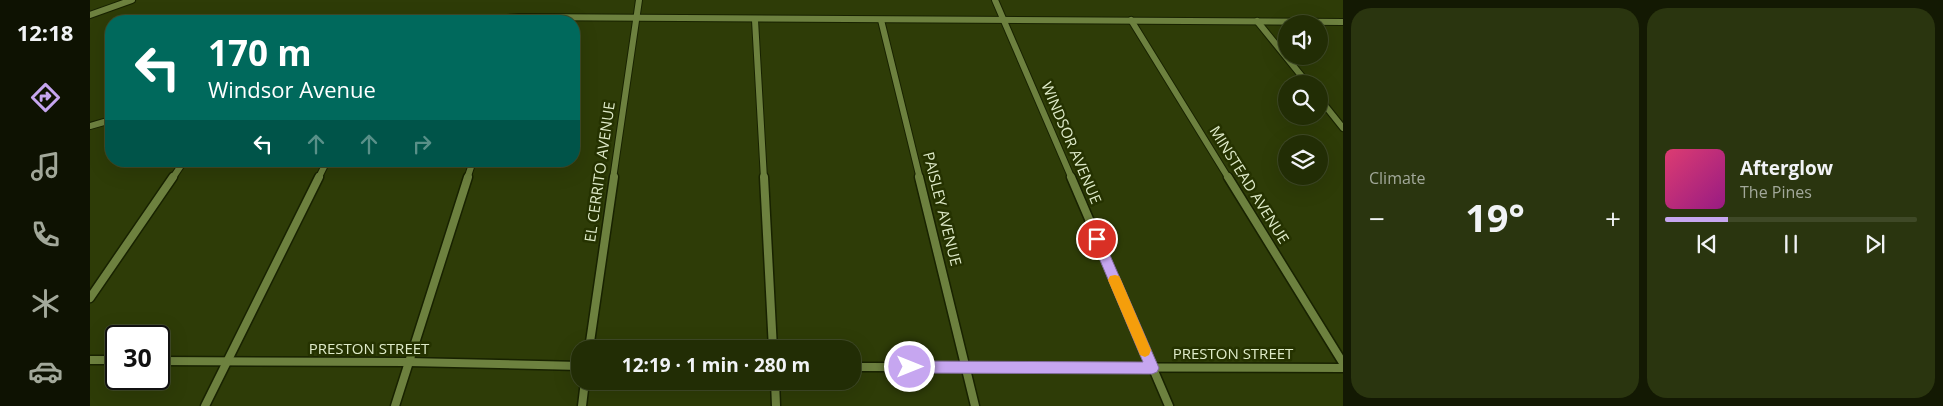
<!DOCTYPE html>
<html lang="en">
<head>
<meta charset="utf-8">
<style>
  :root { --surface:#222d05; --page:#2a350f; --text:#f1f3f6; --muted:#a2a89a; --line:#3f4927; --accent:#c6a6f0 }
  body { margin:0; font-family:"Open Sans",sans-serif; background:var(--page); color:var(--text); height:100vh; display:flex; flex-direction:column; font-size:19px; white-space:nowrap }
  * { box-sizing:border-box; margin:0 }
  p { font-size:16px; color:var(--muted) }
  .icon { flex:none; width:28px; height:28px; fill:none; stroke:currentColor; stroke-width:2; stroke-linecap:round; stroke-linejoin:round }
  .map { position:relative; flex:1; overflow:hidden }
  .side { display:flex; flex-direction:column; gap:8px; padding:8px; background:#131903; width:600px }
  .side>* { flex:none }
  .top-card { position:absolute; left:15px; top:15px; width:475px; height:152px; border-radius:20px; box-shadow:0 5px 20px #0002,0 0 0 1px var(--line); background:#00695c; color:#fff; overflow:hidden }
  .buttons { position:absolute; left:1188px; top:15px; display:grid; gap:10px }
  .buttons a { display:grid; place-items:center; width:50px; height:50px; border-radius:50%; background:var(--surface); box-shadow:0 5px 20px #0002,0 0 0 1px var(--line); font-size:25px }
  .speed { position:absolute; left:15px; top:325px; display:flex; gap:10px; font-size:25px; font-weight:700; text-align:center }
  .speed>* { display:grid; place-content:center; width:65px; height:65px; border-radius:50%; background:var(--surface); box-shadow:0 5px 20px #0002,0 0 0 1px var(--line); line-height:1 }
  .speed .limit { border:2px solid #111; border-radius:8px; background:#fff; color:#111 }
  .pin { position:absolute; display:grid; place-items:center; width:42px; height:42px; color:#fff; margin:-21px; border:2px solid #fff; border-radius:50%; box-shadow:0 1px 5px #0007 }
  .me { position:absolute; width:55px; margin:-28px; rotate:90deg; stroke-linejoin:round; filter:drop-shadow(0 0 4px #0008) }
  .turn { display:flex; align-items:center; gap:18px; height:105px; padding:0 20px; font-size:22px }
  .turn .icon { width:65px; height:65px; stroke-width:2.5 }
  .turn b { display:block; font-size:35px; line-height:42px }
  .lanes { display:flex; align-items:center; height:48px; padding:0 20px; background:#0003; justify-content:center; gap:25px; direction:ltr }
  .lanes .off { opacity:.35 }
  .big { font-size:38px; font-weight:700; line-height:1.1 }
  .side .widget { flex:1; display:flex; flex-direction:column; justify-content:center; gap:8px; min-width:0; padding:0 18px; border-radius:20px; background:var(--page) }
  .song { display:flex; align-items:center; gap:15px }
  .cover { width:60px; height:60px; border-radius:8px; background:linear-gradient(135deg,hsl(340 70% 55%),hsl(310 70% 35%)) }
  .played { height:5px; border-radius:2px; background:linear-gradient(90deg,var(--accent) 25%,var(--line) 25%) }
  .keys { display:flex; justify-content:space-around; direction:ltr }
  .heat { display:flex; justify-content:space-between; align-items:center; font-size:28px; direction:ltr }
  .side .tiles { flex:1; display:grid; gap:8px; grid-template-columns:repeat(2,1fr) }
  .trip { position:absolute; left:481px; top:340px; width:290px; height:50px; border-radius:20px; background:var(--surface); box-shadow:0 5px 20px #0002,0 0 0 1px var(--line); font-weight:700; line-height:50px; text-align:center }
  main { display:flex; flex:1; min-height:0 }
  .tab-bar { display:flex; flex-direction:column; width:90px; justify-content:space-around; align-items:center; background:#0e1202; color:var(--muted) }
  .tab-bar .icon { width:35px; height:35px }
  .tab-bar .on { color:var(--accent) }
  .tab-bar b { font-size:22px; color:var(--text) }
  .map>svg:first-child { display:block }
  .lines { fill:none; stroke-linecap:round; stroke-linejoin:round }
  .minor-far1-casing { stroke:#182200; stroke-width:8 }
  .minor-casing { stroke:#182200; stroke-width:11 }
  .minor-far1 { stroke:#6d813f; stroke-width:6 }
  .minor { stroke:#6d813f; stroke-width:8 }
  .route { fill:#c6a6f0; stroke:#816c9c }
  .slow { fill:#f59e0b }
  .labels { text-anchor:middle; stroke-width:5; stroke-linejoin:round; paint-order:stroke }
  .street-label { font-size:15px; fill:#dfebc9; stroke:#253200 }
</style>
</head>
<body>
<main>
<nav class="tab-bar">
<b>12:18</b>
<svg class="icon on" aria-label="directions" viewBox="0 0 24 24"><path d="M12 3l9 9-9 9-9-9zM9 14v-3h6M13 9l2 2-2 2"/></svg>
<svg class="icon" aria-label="music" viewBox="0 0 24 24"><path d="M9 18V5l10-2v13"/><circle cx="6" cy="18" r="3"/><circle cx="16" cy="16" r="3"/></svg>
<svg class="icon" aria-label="phone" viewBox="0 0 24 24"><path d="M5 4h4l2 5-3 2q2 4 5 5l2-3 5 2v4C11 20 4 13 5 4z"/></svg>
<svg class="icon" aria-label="climate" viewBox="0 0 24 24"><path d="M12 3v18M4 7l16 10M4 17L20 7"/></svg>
<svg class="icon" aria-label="car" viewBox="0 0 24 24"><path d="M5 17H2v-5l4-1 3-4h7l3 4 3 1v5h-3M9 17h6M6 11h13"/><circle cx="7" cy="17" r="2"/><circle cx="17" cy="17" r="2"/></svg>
</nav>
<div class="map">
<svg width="1253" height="406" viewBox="0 0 1253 406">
  <rect width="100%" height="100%" fill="#2e3c07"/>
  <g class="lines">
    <!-- minor-far1 casing -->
    <g class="minor-far1-casing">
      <g id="minor-far1">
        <path d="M905,0l77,179"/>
        <path d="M0,15l42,-15"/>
        <path d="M665,20l9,159"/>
        <path d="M791,20l39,159"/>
        <path d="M1041,20l98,159"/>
        <path d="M376,21l53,-4 824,5"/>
        <path d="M1167,21l51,63"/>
        <path d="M1229,98l24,30"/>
        <path d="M0,126l21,-6"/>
        <path d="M82,179l12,-18"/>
        <path d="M228,179l9,-18"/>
        <path d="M377,179l6,-18"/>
        <path d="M523,179l26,-179"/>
      </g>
    </g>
    <!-- minor casing -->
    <g class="minor-casing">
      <g id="minor">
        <path d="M674,177l9,172"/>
        <path d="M829,177l56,229"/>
        <path d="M981,177l98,229"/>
        <path d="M1138,177l115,186"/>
        <path d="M0,298l83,-121"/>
        <path d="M499,349l25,-172"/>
        <path d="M0,360h26"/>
        <path d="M69,361l250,1 171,4"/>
        <path d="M762,367l491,1"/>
        <path d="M685,381l1,25"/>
        <path d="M115,406l114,-229"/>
        <path d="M305,406l73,-229"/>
        <path d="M492,406l3,-25"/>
      </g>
    </g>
    <!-- minor-far1 -->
    <use href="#minor-far1" class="minor-far1"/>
    <!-- minor -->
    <use href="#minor" class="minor"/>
  </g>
  <!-- route -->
  <path class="route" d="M1007,235l4,1 2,3 56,129 -2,4 -5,2 -242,-1 -5,-2 -2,-4 2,-4 5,-2 233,1 -52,-123 2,-3z"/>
  <!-- slow -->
  <path class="slow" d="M1025,275l4,1 2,4 30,70 -2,5 -4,2 -5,-2 -2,-5 -30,-70 2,-4z"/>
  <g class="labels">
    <!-- street labels -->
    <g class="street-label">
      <text transform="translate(981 143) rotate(67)" y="5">WINDSOR AVENUE</text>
      <text transform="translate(510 172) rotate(-82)" y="5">EL CERRITO AVENUE</text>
      <text transform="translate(1159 185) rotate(58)" y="5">MINSTEAD AVENUE</text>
      <text transform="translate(852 209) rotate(76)" y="5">PAISLEY AVENUE</text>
      <text x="279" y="354">PRESTON STREET</text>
      <text x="1143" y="359">PRESTON STREET</text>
    </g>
  </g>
</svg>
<div class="buttons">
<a><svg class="icon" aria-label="sound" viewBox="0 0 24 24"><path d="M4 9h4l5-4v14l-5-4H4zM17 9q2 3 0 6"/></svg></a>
<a><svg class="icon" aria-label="search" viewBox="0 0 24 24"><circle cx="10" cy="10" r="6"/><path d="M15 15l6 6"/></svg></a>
<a><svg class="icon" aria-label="layers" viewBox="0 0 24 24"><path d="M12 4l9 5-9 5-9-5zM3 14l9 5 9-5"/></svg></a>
</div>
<div class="speed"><div class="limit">30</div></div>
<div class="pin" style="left:1007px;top:239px;background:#d93025"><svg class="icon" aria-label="arrive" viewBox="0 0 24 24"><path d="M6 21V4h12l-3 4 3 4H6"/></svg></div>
<svg class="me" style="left:820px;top:367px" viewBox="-20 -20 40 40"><circle r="17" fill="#c6a6f0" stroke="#fff" stroke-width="3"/><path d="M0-11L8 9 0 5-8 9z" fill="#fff"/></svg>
<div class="trip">12:19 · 1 min · 280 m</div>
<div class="top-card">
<div class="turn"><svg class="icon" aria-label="left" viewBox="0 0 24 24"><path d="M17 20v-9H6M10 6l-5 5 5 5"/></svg><div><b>170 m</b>Windsor Avenue</div></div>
<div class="lanes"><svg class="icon" aria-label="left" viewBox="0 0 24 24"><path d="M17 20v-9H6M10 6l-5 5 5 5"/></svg><svg class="icon off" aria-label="ahead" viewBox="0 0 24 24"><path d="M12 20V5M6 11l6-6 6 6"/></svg><svg class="icon off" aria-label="ahead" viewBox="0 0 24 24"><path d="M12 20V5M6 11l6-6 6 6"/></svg><svg class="icon off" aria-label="right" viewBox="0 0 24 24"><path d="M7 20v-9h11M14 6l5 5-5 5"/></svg></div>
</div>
</div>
<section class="side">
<div class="tiles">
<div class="widget"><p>Climate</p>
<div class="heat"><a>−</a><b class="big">19°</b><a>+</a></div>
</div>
<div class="widget">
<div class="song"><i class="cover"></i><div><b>Afterglow</b><p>The Pines</p></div></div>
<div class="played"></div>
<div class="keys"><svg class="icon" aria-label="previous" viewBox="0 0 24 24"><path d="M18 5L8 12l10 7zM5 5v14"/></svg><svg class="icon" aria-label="pause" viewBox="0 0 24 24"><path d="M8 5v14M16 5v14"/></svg><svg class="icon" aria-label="next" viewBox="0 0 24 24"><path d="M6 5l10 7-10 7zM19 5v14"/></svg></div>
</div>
</div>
</section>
</main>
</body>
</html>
